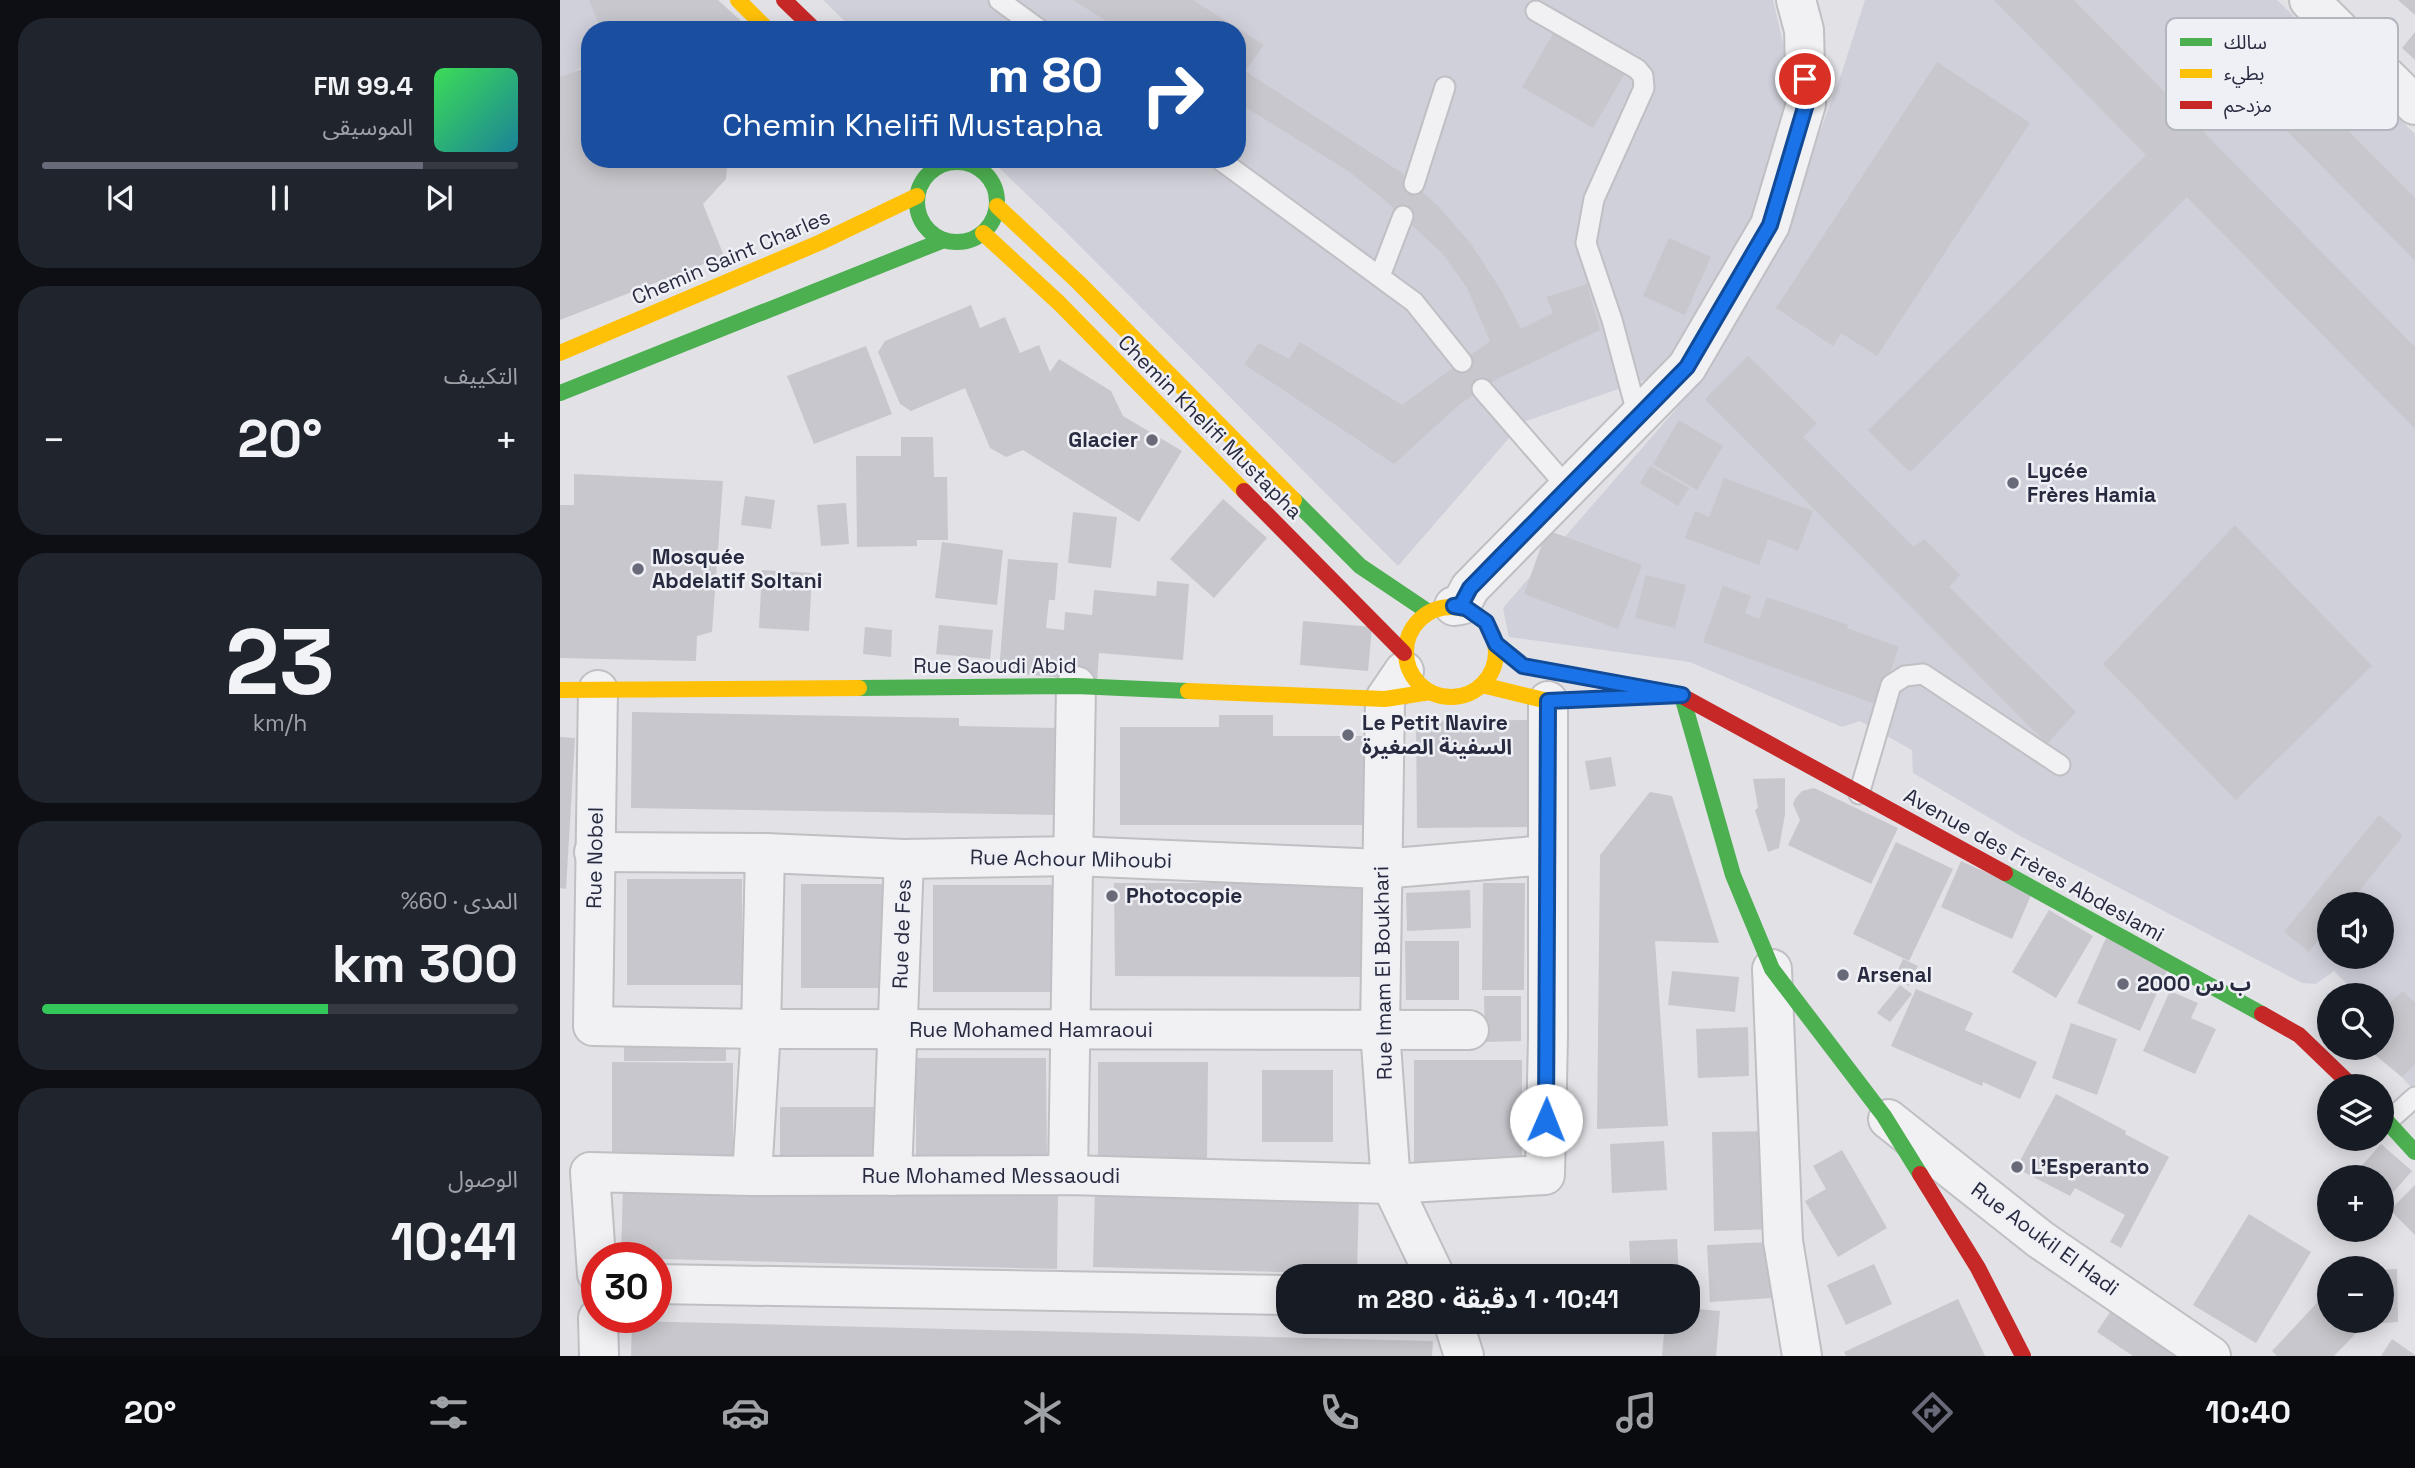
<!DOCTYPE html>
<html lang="ar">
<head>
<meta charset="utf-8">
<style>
  :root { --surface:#171b24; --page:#20242c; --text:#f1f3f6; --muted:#9ea1a6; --line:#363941; --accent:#696a79 }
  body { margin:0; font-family:"Space Grotesk","Noto Sans Arabic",sans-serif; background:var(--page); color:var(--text); direction:rtl; height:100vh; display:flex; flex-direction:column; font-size:26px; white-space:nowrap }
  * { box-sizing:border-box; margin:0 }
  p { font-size:23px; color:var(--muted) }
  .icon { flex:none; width:38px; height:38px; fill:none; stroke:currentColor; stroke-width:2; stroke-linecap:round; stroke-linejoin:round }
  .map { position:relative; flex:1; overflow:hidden; direction:ltr }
  .details { display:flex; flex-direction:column; gap:18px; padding:18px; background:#0d0f14; width:560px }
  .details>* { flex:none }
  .guide { position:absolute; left:21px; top:21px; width:665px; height:147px; border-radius:28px; box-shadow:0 4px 18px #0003; direction:rtl; background:#1a4fa0; color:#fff; overflow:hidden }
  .fabs { position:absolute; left:1757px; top:892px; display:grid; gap:14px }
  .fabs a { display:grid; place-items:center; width:77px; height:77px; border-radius:50%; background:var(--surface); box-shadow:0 4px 18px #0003; font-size:35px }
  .speed { position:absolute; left:21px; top:1242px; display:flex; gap:14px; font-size:35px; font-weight:700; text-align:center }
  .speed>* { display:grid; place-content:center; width:91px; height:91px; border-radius:50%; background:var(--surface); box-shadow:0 4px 18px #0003; line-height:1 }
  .speed .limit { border:10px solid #d22; background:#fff; color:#111 }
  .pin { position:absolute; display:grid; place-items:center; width:60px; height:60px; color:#fff; margin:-30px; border:4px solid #fff; border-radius:50%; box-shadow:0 2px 7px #0007 }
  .me { position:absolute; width:77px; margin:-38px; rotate:1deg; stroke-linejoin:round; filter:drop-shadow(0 0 5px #0008) }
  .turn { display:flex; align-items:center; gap:24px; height:147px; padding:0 28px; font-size:32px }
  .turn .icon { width:91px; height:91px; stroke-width:2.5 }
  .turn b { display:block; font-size:49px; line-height:60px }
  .big { font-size:52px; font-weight:700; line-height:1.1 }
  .details .widget { flex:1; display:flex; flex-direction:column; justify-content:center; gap:10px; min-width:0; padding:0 24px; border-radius:28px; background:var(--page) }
  .details .dial { align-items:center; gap:0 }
  .dial b { font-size:91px; line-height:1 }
  .song { display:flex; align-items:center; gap:21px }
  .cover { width:84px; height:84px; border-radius:10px; background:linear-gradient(135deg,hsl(130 70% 55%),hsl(190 70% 35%)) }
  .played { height:7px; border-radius:4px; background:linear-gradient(90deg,var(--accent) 80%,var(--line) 80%) }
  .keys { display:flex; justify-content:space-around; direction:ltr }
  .heat { display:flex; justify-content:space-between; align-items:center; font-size:38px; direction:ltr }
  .charge { height:10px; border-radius:5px; background:linear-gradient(90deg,#34c759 60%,var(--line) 0) }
  .trip { position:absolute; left:716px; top:1264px; width:424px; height:70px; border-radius:28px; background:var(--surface); box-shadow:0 4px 18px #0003; font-weight:700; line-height:70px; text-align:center; direction:rtl }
  .tab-bar { display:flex; height:112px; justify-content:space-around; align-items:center; background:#090b0e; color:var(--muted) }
  .tab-bar .icon { width:49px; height:49px }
  .tab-bar .current { color:var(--accent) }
  .tab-bar b { font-size:32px; color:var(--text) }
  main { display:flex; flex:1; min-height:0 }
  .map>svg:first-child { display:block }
  .built { fill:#cfd0d9; fill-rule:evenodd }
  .building { fill:#c7c7cd }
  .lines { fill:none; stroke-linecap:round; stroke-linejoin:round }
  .lane-casing { stroke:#bfbfc4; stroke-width:23 }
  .street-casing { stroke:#bfbfc4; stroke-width:42 }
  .lane { stroke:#f1f1f3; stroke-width:19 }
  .street { stroke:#f1f1f3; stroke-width:38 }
  .fast { stroke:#4caf50; stroke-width:16 }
  .slow { stroke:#ffc107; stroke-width:16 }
  .jam { stroke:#c62828; stroke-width:16 }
  .route-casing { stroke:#114b97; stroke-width:18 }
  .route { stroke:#1a73e8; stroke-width:12 }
  .poi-dot { fill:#696a79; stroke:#eff0f6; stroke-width:2.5 }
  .labels { text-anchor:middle; stroke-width:5; stroke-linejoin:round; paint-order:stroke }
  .street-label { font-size:21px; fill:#282a3f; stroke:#eff0f6 }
  .poi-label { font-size:21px; font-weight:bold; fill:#282a3f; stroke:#eff0f6; text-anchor:start }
  .key { fill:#eff0f6; stroke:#b3b5bf; stroke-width:2 }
  .key-label { font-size:19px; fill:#282a3f }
</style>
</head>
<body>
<main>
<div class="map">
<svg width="1855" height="1356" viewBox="0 0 1855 1356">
  <rect width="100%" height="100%" fill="#e1e1e6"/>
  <!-- built -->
  <g class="built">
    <path d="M0,0h103l-19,30h-54v32l-30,18z"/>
    <path d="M263,0h950l20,86 -46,152 -91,138 -133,46 -125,144 -331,-333 -77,-74h247v-129h-383z"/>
    <path d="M1305,0h412l138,134v958l-13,-15 -35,-29h15v-52h-23l-25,-25 -18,13 -14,-1 -280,-146 -109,-64 -1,-23 -52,-29 -18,6 -152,-65 -181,-25 -6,-29 173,-199 41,-64 70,-124 55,-149zM1769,905h53v52h-53z"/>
  </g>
  <!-- building -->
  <g class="building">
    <path d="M29,0h129l33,30h-130l-1,-4 -21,-2z"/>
    <path d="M513,0h120l71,45 -19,26 157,102 36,33 33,38 30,46 20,39 32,-16 -7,-16 41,-13 13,46 -103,49 -38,26 -65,59 -150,-100 15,-21 30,16 11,-17 102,63 88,-64 -23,-53 -25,-35 -61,-56 -33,-26 -111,-69v-72h-116z"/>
    <path d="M1434,0h80l341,347v82l-228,-232 -277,275 -42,-42 278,-275z"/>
    <path d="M1838,0h17v15z"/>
    <path d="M997,27l71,41 -35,60 -71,-41z"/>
    <path d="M1855,32v28l-13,-12z"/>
    <path d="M1691,33l164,165v63l-195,-198z"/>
    <path d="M1377,62l93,61 -153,233 -36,-23 -8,13 -57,-38z"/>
    <path d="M30,66v93h138l-2,20 -23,25 21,52 -164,64v-243z"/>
    <path d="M1109,238l42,19 -26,58 -42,-19z"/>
    <path d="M411,305l9,23 25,-11 15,36 19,-8 11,27 9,-13 52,32 12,25 59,35 -43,71 -116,-72 -17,7 -16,-9 -25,-60 -54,23 -11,-7 -22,-52 7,-11z"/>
    <path d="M306,346l26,68 -78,30 -27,-68z"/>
    <path d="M1188,356l69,67 -14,14 111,110 10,-8 36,36 -11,12 127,125 -29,32 -342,-345z"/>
    <path d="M1119,420l44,26 -26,44 -44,-26z"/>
    <path d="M341,437h32l1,40h13l1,63h-31v6l-60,1 -1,-91h45z"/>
    <path d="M1090,466l39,22 -11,18 -38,-23z"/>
    <path d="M14,474l149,7 -11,151 -15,4 -1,25 -136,-3v-153h14z"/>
    <path d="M1164,478l89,33 -15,40 -30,-12 -9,26 -74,-27 10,-27 14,6z"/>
    <path d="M185,496l30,4 -4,29 -30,-4z"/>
    <path d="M663,499l44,39 -53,60 -44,-39z"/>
    <path d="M286,503l3,41 -28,2 -4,-41z"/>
    <path d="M513,512l44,5 -6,51 -43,-5z"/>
    <path d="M1675,525l137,141 -136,134 -133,-136z"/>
    <path d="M987,530l95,35 -24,64 -94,-35z"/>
    <path d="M382,542l61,8 -6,55 -62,-7z"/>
    <path d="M448,559l50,4 -3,37h-6l-3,28 18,2 1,-18 27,3 2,-25 62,6 1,-15 32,3 -6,76 -84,-7 -2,28 -98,-9z"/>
    <path d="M202,570l50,3 -3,58 -50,-3z"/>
    <path d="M1086,575l40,10 -11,43 -40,-10z"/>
    <path d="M1163,586l28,10 -6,17 14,6 8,-22 81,28 -1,3 52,19 -21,58 -175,-63z"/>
    <path d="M743,621l69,6 -4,44 -68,-6z"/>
    <path d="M379,625l54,5 -3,29 -54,-5z"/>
    <path d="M305,627l27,3 -1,27 -28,-3z"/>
    <path d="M72,712l327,6v8l101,2v87l-429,-7z"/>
    <path d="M659,715h54v21h101l1,89h-255v-98h99z"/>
    <path d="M971,720l1,107 -115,1 -1,-107z"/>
    <path d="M0,737l15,1 -9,151 -6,-1z"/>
    <path d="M1051,757l5,29 -26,4 -5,-29z"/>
    <path d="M1225,778v36l-6,34 -11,4 -13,-42 3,-2 -5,-29z"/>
    <path d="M1254,788l84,40 -27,56 -83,-39 12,-25 -7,-16 2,-5 7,-8z"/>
    <path d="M1090,792l22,4 47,147 -64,-2 13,185 -71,3 3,-274z"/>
    <path d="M1819,815l24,21 -55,69h-19v22l-20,25 -25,-20z"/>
    <path d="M1336,842l57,27 -44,92 -56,-27z"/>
    <path d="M1401,861l71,32 -20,46 -71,-32z"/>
    <rect x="67" y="879" width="115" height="106"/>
    <path d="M554,883h257v94l-256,-1z"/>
    <path d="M923,883h42l-1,107h-42z"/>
    <rect x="241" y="884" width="97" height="104"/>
    <rect x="373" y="885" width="125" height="107"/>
    <path d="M910,890l1,38 -64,3 -1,-38z"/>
    <path d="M1489,910l44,26 -37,62 -44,-26z"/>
    <path d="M1546,938l63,28 -29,65 -63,-28z"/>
    <path d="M845,941h54v59h-53z"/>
    <path d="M1343,959l15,7 -9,20 -15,-8z"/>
    <path d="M1112,971l67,6 -4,35 -67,-7z"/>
    <path d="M1340,985l12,9 -22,28 -13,-9z"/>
    <path d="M1356,989l57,24 -8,17 72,32 -17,37 -37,-17 -1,4 -91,-40z"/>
    <path d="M1610,991l28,12 -7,15 25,11 -21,45 -52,-23z"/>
    <path d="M1843,991l12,12v61l-13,13 -35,-29h15v-38z"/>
    <path d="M924,996h37v45l-36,1z"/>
    <path d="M1511,1023l46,16 -20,56 -45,-17z"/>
    <path d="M1188,1027l1,49 -51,2 -2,-49z"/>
    <path d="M64,1031l102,1v29h-102z"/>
    <path d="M356,1058h130l1,104h-131z"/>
    <rect x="854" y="1060" width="108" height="102"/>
    <path d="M52,1062l121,1v104h-121z"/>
    <path d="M538,1062h110l-1,100h-109z"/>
    <rect x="702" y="1070" width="71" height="72"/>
    <path d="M1496,1094l70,37 -1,3 44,23 -48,91 -11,-6 15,-27 -50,-27 -5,8 -54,-28z"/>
    <rect x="220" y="1107" width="99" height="58"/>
    <path d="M1210,1131l5,98 -61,2 -2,-99z"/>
    <path d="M1104,1141l3,49 -55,3 -2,-49z"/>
    <path d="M1821,1144l31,27 -23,26 -7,-6v-13h-15l-9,-8z"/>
    <path d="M1282,1150l45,78 -49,29 -33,-56 21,-12 -13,-23z"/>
    <path d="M63,1185l435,10 -1,74 -436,-11z"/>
    <path d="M1855,1185v50l-25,-25z"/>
    <path d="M535,1188l264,7 -2,79 -264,-7z"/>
    <path d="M1689,1214l62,38 -55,91 -63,-38z"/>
    <path d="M1117,1239l2,37h-48l-2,-35z"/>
    <path d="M1209,1242l3,56 -62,4 -3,-57z"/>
    <path d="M1314,1264l18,40 -46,21 -19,-40z"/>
    <path d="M1837,1269l1,53 -16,1v-53z"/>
    <path d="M1769,1290v31h32l4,3 -31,32h-57l-5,-5z"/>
    <path d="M1398,1299l27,57h-139l-2,-4z"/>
    <path d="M1127,1308l33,3 -4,45h-54l3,-35h22z"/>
    <path d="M1552,1309l72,47h-51l-36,-24z"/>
    <path d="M72,1321l801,20 -1,15h-801z"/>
    <path d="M1832,1339l23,16v1h-34z"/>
  </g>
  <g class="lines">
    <!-- lane casing -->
    <g class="lane-casing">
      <g id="lane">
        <path d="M439,0l41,30"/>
        <path d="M976,11l101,58 6,7 1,12 -50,111 -8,44 26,77 26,97"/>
        <path d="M659,159l195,143 48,60"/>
        <path d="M854,184l31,-97"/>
        <path d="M820,276l23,-60"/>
        <path d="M922,389l86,99"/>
        <path d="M1299,794l32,-109 14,-9 18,-2 137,91"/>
        <path d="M1827,1122l28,-25"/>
      </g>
    </g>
    <!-- street casing -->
    <g class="street-casing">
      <g id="street">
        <path d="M1749,0l106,105"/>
        <path d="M894,606l7,-1 9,-17 217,-221 83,-142 36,-121 -2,-74 -8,-30"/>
        <path d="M844,671l-19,28 -5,331 11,154 44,92"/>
        <path d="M38,690l-5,336 168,3 708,1"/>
        <path d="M34,852l171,1 139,6 170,-3 307,13 166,-14"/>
        <path d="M1212,969l11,272 19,115"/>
        <path d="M1328,1119l153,121 170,116"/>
        <path d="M508,1175l8,-489"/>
        <path d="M192,1176l9,-147 4,-176"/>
        <path d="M332,1176l12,-317"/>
        <path d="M37,1274l-7,-102 162,4 316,-1 323,9 154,-9 3,-139v-335"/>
        <path d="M96,1284l632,11"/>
        <path d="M38,1318l1,38"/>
        <path d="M893,1321l11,35"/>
      </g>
    </g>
    <!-- lane -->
    <use href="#lane" class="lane"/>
    <!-- street -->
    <use href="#street" class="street"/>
    <!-- fast -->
    <g class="fast">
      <circle cx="397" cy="202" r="40"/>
      <path d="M0,393l384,-153"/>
      <path d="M734,500l66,66 67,45"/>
      <path d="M299,688l217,-2 112,5"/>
      <path d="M1122,696l51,179 39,94 112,147 36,58"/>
      <path d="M1445,873l257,141"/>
      <path d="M1822,1116l33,36"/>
    </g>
    <!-- slow -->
    <g class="slow">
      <path d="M178,0l30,30"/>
      <path d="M437,206l82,77 215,217"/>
      <path d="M423,233l76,70 185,188"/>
      <path d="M0,353l261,-111 96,-46"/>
      <circle cx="891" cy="652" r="45"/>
      <path d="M922,685l66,16 66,-3"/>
      <path d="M0,690l299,-2"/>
      <path d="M628,691l197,8 45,-7"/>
    </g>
    <!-- jam -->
    <g class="jam">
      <path d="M224,0l31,30"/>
      <path d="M684,491l160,162"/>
      <path d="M936,644l27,22 159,30 323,177"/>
      <path d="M1702,1014l37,21 54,52"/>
      <path d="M1360,1174l58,94 45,88"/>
    </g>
  </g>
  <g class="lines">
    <!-- route casing -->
    <g class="route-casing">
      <path id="route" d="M986,1120l2,-419 134,-6 -159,-29 -27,-22 -10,-22 -20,-14 -12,-2 7,-1 9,-17 217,-221 83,-142 36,-121 -1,-25"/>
    </g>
    <!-- route -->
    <use href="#route" class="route"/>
  </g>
  <!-- markers -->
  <g class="poi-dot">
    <circle cx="592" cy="440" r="7"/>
    <circle cx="1453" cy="483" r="7"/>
    <circle cx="78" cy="569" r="7"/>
    <circle cx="788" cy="735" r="7"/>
    <circle cx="552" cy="896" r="7"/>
    <circle cx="1283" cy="975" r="7"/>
    <circle cx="1563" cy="984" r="7"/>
    <circle cx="1457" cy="1167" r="7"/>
  </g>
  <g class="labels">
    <!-- street labels -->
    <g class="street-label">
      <text transform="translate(171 257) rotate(-23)" y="7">Chemin Saint Charles</text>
      <text transform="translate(650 427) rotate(45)" y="7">Chemin Khelifi Mustapha</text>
      <text x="435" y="673">Rue Saoudi Abid</text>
      <text transform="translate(35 858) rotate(-89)" y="7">Rue Nobel</text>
      <text transform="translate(511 859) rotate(1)" y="7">Rue Achour Mihoubi</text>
      <text transform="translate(1474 865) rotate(29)" y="7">Avenue des Frères Abdeslami</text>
      <text transform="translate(342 934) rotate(-88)" y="7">Rue de Fes</text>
      <text transform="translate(823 973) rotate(-91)" y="7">Rue Imam El Boukhari</text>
      <text x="471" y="1037">Rue Mohamed Hamraoui</text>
      <text x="431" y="1183">Rue Mohamed Messaoudi</text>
      <text transform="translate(1485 1239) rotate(36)" y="7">Rue Aoukil El Hadi</text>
    </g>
    <!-- poi labels -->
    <g class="poi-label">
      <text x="578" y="447" text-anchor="end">Glacier</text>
      <text x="1467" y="478">Lycée<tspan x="1467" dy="24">Frères Hamia</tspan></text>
      <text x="92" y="564">Mosquée<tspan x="92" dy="24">Abdelatif Soltani</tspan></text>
      <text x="802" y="730">Le Petit Navire<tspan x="802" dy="24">السفينة الصغيرة</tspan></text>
      <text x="566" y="903">Photocopie</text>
      <text x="1297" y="982">Arsenal</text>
      <text x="1577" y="991">ب س 2000</text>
      <text x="1471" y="1174">L'Esperanto</text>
    </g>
  </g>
  <!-- legend -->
  <rect x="1606" y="18" width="232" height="112" rx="10" class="key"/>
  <rect x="1620" y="38" width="32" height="8" fill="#4caf50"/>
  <rect x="1620" y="69" width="32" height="9" fill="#ffc107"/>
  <rect x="1620" y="101" width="32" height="8" fill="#c62828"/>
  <g class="key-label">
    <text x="1664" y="49">سالك</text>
    <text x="1664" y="80">بطيء</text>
    <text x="1664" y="112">مزدحم</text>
  </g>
</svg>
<div class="fabs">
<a><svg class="icon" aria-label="sound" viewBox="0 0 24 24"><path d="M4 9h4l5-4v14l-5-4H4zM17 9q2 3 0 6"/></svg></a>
<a><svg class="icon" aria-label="search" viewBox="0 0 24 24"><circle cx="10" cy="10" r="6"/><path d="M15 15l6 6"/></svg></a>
<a><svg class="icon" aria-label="layers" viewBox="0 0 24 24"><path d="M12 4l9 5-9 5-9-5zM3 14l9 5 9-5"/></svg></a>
<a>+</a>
<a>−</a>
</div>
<div class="speed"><div class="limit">30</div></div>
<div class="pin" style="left:1245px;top:79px;background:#d93025"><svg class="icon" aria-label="arrive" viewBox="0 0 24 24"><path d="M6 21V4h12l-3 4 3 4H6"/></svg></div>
<svg class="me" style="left:986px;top:1120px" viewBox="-20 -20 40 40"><circle r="19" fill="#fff"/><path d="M0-13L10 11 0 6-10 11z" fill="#1a73e8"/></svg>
<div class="trip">10:41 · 1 دقيقة · 280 m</div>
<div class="guide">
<div class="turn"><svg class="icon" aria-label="right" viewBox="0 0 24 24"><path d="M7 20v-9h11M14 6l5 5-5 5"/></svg><div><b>80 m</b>Chemin Khelifi Mustapha</div></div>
</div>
</div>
<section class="details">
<div class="widget">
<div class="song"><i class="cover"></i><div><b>99.4 FM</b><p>الموسيقى</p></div></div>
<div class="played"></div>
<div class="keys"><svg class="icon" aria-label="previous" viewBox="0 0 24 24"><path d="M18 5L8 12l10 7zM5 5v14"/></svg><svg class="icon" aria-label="pause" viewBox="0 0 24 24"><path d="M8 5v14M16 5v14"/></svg><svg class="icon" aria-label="next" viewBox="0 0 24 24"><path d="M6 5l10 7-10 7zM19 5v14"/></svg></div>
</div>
<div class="widget"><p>التكييف</p>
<div class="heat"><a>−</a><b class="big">20°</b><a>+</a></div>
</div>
<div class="widget dial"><b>23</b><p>km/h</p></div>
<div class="widget"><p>المدى · 60%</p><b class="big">300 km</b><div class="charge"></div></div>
<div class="widget"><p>الوصول</p><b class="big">10:41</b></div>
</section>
</main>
<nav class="tab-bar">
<b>10:40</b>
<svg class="icon current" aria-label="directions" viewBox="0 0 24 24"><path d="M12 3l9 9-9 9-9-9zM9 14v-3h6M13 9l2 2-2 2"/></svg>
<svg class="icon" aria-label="music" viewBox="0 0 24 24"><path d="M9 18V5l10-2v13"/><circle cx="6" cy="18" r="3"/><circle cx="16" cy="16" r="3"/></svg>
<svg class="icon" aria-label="phone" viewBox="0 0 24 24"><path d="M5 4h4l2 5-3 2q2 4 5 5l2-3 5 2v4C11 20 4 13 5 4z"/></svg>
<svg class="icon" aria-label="climate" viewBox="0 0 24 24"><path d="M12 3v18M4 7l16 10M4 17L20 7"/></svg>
<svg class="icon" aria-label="car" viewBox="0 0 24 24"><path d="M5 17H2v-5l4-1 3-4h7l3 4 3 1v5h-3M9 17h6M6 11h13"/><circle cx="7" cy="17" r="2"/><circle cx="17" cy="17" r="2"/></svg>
<svg class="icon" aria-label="filters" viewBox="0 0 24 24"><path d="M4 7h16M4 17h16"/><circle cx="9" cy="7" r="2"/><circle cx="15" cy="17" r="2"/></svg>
<b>20°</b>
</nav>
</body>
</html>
